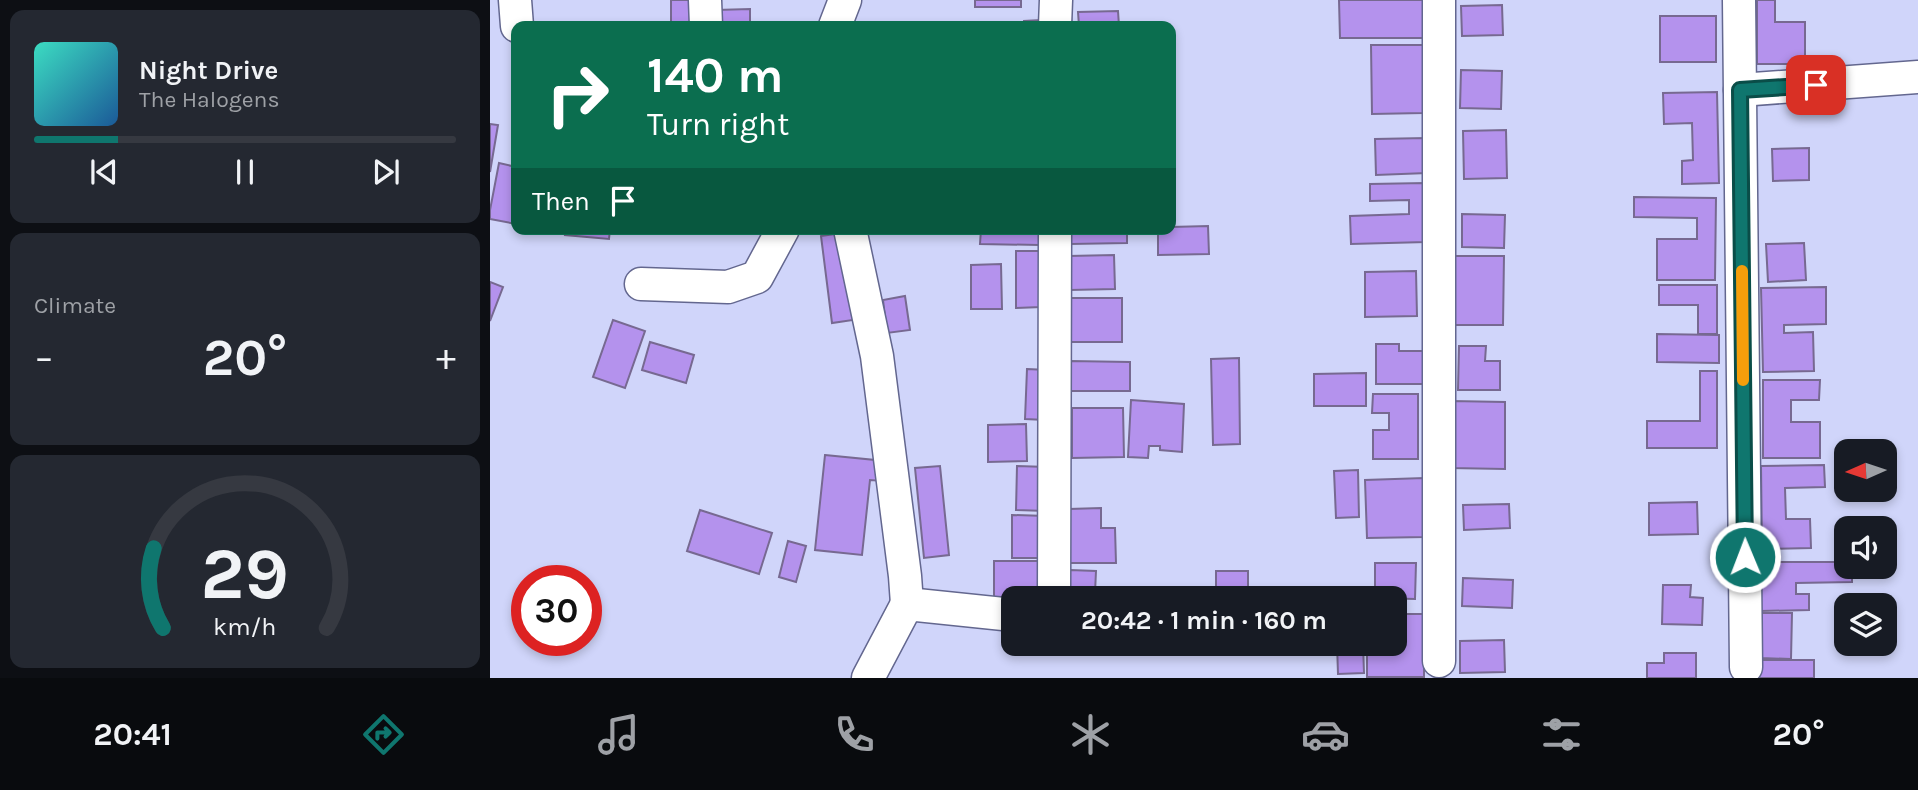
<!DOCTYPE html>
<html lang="en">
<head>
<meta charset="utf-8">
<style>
  :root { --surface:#171b24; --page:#242831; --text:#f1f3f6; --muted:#9ea1a6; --line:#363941; --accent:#0f766e }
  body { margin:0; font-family:Karla,sans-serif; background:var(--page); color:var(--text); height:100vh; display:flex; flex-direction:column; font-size:26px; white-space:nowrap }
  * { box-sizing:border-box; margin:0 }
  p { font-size:23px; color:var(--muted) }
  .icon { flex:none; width:38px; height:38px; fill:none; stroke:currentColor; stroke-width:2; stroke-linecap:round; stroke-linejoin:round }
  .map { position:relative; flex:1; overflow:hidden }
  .details { display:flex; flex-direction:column; gap:10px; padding:10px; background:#0d0f14; width:490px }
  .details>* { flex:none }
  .hud { position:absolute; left:21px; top:21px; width:665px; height:214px; border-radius:14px; box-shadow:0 4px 10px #0003; background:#0b6e4f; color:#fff; overflow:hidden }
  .needle { width:46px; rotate:267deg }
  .buttons { position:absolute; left:1344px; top:439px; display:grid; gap:14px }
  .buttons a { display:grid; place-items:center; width:63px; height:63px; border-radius:14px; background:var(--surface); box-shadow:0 4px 10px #0003; font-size:35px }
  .speed { position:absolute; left:21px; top:565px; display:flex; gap:14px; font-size:35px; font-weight:700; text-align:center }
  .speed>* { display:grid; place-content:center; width:91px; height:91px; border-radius:50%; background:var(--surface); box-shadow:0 4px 10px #0003; line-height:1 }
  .speed .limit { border:10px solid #d22; background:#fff; color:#111 }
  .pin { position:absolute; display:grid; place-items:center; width:60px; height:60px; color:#fff; margin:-30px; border-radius:14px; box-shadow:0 4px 10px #0006 }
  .me { position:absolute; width:77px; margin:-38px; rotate:359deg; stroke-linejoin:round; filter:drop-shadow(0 0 5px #0008) }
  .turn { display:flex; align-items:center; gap:24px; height:147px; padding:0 21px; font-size:32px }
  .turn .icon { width:91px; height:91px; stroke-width:2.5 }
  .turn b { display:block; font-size:49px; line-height:60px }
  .then { display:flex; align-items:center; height:66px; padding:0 21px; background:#0003; gap:14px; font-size:26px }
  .big { font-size:52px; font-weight:700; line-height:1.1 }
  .details .widget { flex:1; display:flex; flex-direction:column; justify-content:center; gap:10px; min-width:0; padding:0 24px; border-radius:14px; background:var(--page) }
  .details .dial { align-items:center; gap:0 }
  .dial svg { height:182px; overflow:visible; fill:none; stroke:var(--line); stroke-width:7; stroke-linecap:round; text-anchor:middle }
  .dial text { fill:var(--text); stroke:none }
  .song { display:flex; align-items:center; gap:21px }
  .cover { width:84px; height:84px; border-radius:10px; background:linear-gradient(135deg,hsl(170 70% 55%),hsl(210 70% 35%)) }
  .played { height:7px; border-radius:4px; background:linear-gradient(90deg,var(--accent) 20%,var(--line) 20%) }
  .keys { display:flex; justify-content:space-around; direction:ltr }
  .heat { display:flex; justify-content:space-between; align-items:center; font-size:38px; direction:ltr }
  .trip { position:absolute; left:511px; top:586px; width:406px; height:70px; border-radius:14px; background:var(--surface); box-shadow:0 4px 10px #0003; font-weight:700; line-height:70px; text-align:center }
  .tab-bar { display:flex; height:112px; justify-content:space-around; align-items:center; background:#090b0e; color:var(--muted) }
  .tab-bar .icon { width:49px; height:49px }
  .tab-bar .active { color:var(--accent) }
  .tab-bar b { font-size:32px; color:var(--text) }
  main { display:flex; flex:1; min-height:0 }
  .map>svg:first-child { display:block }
  .building { fill:#b492ed; stroke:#776991; stroke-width:2 }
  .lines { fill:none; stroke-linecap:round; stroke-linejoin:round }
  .minor-casing { stroke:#63678f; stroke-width:35 }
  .minor { stroke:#fff; stroke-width:32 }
  .route-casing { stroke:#0a4d48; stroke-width:18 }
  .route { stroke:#0f766e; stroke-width:12 }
  .slow { stroke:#f59e0b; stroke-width:12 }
</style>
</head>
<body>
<main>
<section class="details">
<div class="widget">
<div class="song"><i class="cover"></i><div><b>Night Drive</b><p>The Halogens</p></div></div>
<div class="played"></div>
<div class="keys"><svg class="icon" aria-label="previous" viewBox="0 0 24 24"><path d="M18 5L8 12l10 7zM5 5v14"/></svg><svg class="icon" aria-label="pause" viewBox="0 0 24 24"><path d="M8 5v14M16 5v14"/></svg><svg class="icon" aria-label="next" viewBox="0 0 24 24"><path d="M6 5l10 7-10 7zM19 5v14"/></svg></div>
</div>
<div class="widget"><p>Climate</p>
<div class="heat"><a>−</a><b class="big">20°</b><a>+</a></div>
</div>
<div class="widget dial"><svg viewBox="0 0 100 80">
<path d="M14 69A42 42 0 1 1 86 69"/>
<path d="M14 69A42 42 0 0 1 10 34" stroke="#0f766e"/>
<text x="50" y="56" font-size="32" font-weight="700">29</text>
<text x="50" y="72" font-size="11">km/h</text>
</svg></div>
</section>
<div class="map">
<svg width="1428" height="678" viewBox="0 0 1428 678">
  <rect width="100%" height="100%" fill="#d0d5fa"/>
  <!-- building -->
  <g class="building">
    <path d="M181,0h19l1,26h-20z"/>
    <rect x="485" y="0" width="46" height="7"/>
    <path d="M849,0h86v38h-85z"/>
    <path d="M1267,0h18v22h30v42h-48z"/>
    <path d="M1012,5l1,30 -41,1 -1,-30z"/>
    <path d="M260,9v17h-34v-16z"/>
    <path d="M628,11l1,15h-40l-1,-14z"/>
    <rect x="1170" y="16" width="56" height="46"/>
    <path d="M551,20v6h-17v-5z"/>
    <path d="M881,45h52v68l-51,1z"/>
    <path d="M971,70l41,1 -1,38 -41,-1z"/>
    <path d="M1227,92l2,91 -37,1v-23l11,-1 -1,-37 -28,1 -1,-31z"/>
    <path d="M0,124l8,1 -8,47z"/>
    <path d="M1016,130l1,48 -43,1 -1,-48z"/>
    <path d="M936,138l1,35 -51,2 -1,-36z"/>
    <path d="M1319,148v32l-36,1 -1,-32z"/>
    <path d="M9,163l17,4v57l-26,-5v-9z"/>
    <path d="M935,183l1,59 -75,2 -1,-28 59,-2v-14l-39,1v-17z"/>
    <path d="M1144,197l82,1 -1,82h-58v-41h40v-21l-63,-1z"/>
    <path d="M972,214l43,1 -1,33 -42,-1z"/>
    <path d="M718,226l1,28 -51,1v-26h13v-2z"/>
    <path d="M76,229h44l-1,10 -44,-4z"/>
    <path d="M491,229h58v16l-59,-1z"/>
    <path d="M580,229h57v14l-57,1z"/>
    <path d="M352,233l11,87 -21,3 -11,-87z"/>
    <path d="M1314,243l2,37 -38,2 -2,-38z"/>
    <path d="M526,251h25v56l-25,1z"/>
    <path d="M624,255l1,34 -45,1 -1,-34z"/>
    <path d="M964,256h50l-1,69h-49z"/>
    <path d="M511,264l1,45h-31v-44z"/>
    <path d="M926,271l1,45 -52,1v-45z"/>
    <path d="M0,282l13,5 -13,34z"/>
    <path d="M1169,285h58v49h-19v-29h-39z"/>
    <path d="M1336,287v37l-42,1v8l29,-1 1,39 -51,1 -2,-84z"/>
    <path d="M415,296l5,34 -23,3 -4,-33z"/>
    <rect x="581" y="298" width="51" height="44"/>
    <path d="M123,320l32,11 -20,57 -32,-11z"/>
    <path d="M1167,334l62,1v28l-62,-1z"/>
    <path d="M160,342l44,13 -8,28 -44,-13z"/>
    <path d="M886,344h23v7h26l1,33h-50z"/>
    <path d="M969,346h27l-1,15h15v29h-42z"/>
    <path d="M749,358l1,86 -27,1 -2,-86z"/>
    <path d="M580,361l60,1v29h-61z"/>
    <path d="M537,369l20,1 -2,50 -20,-1z"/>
    <path d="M1210,371h17v77h-70v-27h53z"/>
    <path d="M876,373v33h-52v-32z"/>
    <path d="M1273,380h57l-1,20h-28v22h29v36h-57z"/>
    <path d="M883,394h45v65h-45v-29h16v-17h-17z"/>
    <path d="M641,400l53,4 -2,48 -22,-2v-4h-11l-1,12 -20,-1z"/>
    <path d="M961,401l54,1v67l-55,-1z"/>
    <path d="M582,408h51l1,49 -52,1z"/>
    <path d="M536,424l1,37 -39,1v-37z"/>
    <path d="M335,455l60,6 -2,20 -13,-1 -8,75 -47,-5z"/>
    <path d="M1334,465l1,22 -40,1 1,31h24l1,29 -49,1 -1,-83z"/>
    <path d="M450,466l9,89 -25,3 -9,-90z"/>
    <path d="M527,466l30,1 -1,44 -30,-1z"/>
    <path d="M868,470l1,47 -23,1 -2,-47z"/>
    <path d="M934,478l1,59 -58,1 -2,-58z"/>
    <path d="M1207,502l1,32 -49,1v-32z"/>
    <path d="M1019,504l1,24 -46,2 -1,-25z"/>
    <path d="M611,508v20h14l1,35h-46l-1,-54z"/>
    <path d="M210,510l72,23 -13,41 -72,-23z"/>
    <path d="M522,515l34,1v42h-34z"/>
    <path d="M298,541l18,5 -10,36 -17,-5z"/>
    <path d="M504,561h52l-1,37h-32v10l-19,-1z"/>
    <path d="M1271,562h85v5h6v15l-56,1v11h13v16l-48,1z"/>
    <path d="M885,563h41l-1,36 -40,-1z"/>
    <path d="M580,570l26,1 -1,22 15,1v4h-41z"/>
    <path d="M726,571h32v21h-11v6h-21z"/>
    <path d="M973,578l50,2 -1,28 -50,-2z"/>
    <path d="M1173,585h28l-1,12 13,1 -1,27 -40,-1z"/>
    <path d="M872,590v8h-26v-7z"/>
    <path d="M1271,613h31l-1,46 -31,-1z"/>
    <path d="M905,614h29v63h-57v-30h28z"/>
    <path d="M1014,640l1,32 -45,1v-32z"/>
    <path d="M847,644h26l1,29 -26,1z"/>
    <path d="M1174,653h32v25h-49v-15h17z"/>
    <rect x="1269" y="660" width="55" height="18"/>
  </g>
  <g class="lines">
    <!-- minor casing -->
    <g class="minor-casing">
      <g id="minor">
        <path d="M25,0l2,26"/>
        <path d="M215,0l1,26"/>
        <path d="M1249,0l7,667"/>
        <path d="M345,26l10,-26"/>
        <path d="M565,26l1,-26"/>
        <path d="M1250,90l178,-13"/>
        <path d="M360,229l27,127 28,220 2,28"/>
        <path d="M151,284l87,3 29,-10 26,-48"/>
        <path d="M564,598l1,-369"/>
        <path d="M949,661v-661"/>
        <path d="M378,678l39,-74 106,11"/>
      </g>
    </g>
    <!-- minor -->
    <use href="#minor" class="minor"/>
  </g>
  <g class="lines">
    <!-- route casing -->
    <g class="route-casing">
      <path id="route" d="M1255,557l-5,-467 76,-5"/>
    </g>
    <!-- route -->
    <use href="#route" class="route"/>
    <!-- slow -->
    <path class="slow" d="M1252,271l1,109"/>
  </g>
</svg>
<div class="buttons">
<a><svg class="needle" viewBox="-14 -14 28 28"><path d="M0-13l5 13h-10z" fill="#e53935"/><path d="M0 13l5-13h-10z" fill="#9ea1a6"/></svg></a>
<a><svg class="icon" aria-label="sound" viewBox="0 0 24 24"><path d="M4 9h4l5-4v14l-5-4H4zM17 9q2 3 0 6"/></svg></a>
<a><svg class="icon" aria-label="layers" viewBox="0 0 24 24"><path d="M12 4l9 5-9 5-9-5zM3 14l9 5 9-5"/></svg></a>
</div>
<div class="speed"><div class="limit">30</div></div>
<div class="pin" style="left:1326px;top:85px;background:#d93025"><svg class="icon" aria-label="arrive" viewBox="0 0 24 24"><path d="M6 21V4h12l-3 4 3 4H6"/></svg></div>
<svg class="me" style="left:1255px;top:557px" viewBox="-20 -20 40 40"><circle r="17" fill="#0f766e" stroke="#fff" stroke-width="3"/><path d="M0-11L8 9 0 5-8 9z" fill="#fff"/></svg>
<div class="trip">20:42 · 1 min · 160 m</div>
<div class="hud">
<div class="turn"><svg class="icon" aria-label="right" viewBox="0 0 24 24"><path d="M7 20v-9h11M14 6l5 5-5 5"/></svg><div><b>140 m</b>Turn right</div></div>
<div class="then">Then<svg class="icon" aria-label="arrive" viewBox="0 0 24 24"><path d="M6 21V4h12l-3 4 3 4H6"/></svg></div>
</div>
</div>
</main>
<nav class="tab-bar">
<b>20:41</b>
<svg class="icon active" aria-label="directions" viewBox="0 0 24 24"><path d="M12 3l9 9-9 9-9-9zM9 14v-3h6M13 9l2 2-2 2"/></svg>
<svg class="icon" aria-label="music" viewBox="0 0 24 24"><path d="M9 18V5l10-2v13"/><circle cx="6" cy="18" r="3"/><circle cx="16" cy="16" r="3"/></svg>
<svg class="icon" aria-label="phone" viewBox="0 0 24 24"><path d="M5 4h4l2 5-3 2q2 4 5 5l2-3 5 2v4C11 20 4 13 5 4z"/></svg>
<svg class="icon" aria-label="climate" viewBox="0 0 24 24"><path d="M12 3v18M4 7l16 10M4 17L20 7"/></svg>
<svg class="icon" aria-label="car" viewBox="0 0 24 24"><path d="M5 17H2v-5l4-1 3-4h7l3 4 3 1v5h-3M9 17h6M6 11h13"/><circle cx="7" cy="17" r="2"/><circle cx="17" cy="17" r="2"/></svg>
<svg class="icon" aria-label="filters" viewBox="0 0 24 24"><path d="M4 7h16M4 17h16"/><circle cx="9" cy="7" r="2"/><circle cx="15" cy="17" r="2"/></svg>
<b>20°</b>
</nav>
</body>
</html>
